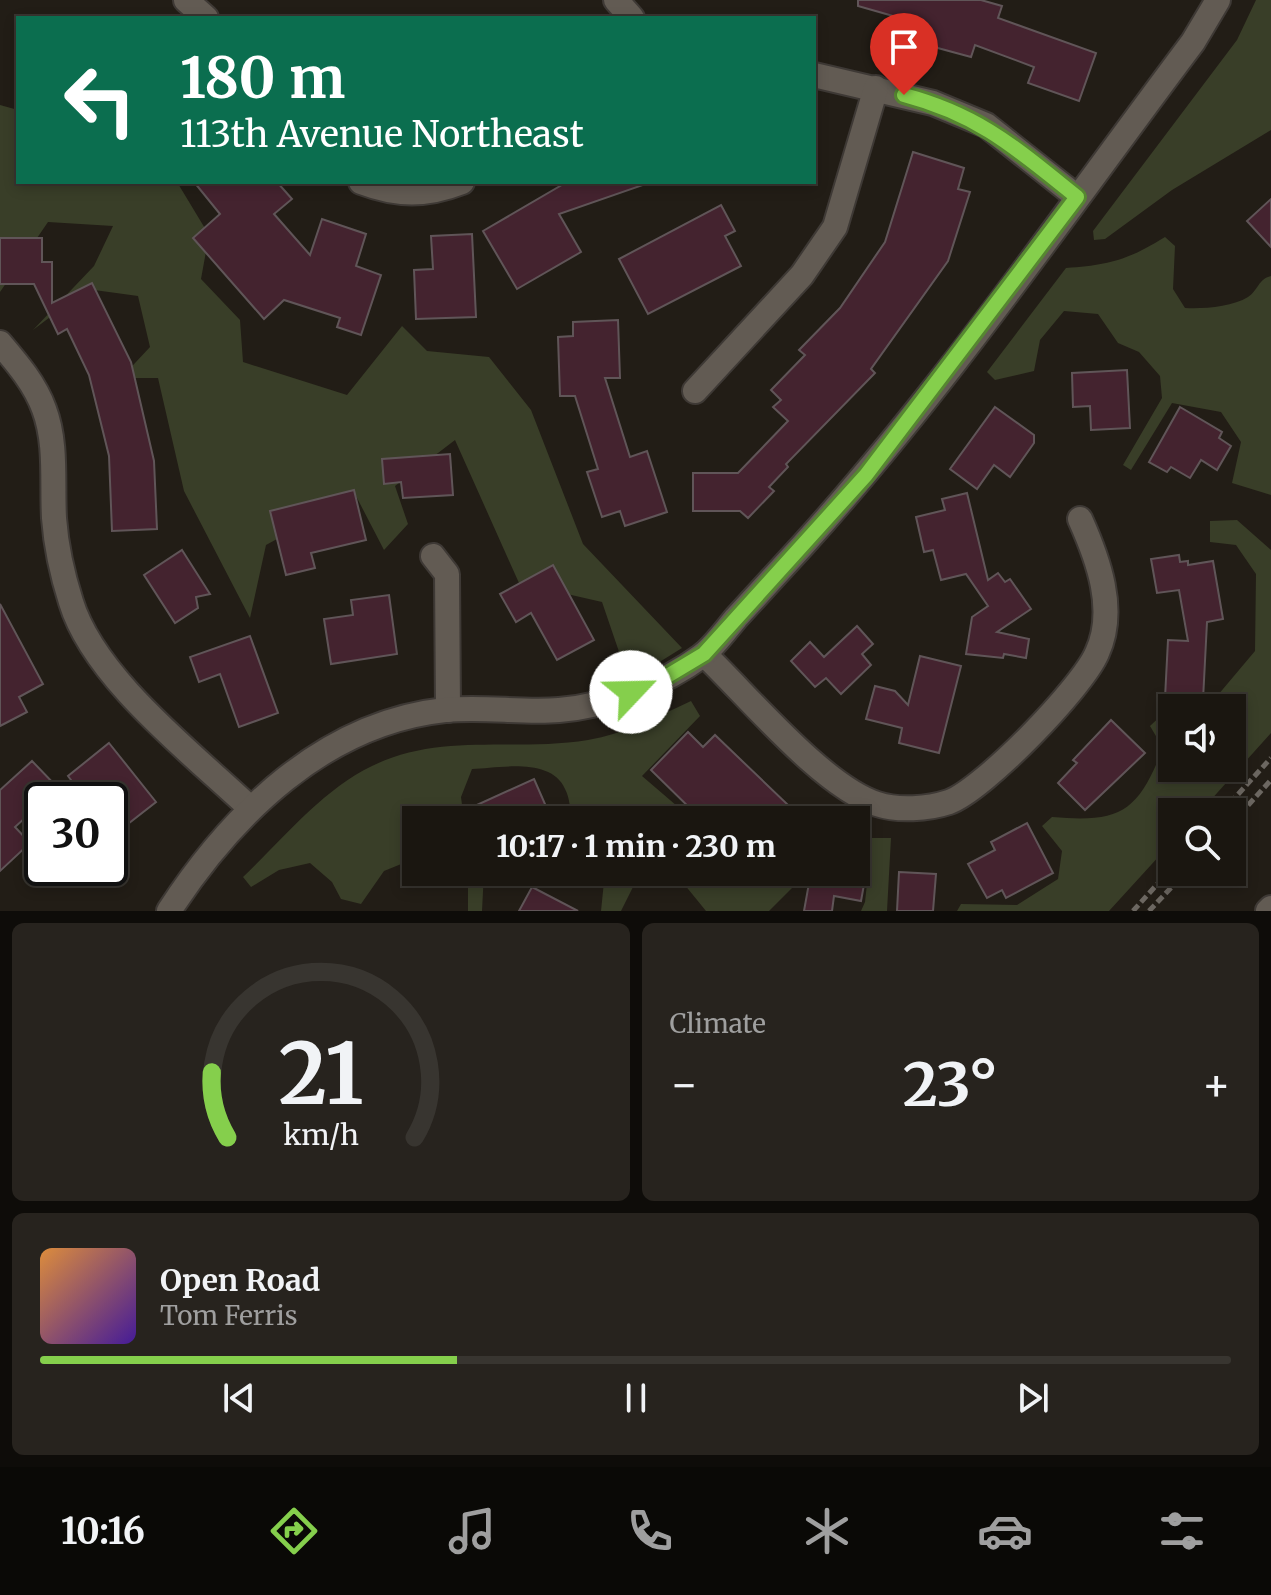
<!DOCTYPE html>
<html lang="en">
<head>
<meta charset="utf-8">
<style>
  :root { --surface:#1a1610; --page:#27231e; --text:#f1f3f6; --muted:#9f9f9f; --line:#383530; --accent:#85cf4c }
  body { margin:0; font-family:Merriweather,serif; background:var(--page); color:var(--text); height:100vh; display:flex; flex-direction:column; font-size:30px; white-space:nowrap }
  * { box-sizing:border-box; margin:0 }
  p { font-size:26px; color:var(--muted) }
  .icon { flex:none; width:44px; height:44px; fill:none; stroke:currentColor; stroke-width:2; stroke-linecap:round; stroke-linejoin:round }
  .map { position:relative; height:911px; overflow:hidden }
  .panel { display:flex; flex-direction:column; gap:12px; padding:12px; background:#0e0c09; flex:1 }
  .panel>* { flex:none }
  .guide { position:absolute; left:16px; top:16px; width:800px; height:168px; border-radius:0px; box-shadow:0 4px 12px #0003,0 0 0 2px var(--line); background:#0b6e4f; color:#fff; overflow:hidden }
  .fabs { position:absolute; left:1158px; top:694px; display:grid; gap:16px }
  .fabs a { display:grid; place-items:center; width:88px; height:88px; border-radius:0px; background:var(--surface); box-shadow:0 4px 12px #0003,0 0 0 2px var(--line); font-size:40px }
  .speed { position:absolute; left:24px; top:782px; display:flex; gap:16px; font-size:40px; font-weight:700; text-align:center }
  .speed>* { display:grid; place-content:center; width:104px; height:104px; border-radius:50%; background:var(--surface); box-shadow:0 4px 12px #0003,0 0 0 2px var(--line); line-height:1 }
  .speed .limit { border:4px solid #111; border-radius:12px; background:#fff; color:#111 }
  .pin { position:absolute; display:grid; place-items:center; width:68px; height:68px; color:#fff; margin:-82px -34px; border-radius:50% 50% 50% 0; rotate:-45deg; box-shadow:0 0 8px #0007 }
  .pin .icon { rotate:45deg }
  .me { position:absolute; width:88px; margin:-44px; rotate:66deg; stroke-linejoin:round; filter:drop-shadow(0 0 6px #0008) }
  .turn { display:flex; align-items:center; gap:28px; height:168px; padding:0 32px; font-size:36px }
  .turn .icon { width:104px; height:104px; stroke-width:2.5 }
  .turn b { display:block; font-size:56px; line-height:68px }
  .big { font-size:60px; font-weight:700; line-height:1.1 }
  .panel .tile { flex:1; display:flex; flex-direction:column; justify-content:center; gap:12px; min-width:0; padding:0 28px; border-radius:12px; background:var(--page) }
  .panel .dial { align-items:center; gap:0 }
  .dial svg { height:208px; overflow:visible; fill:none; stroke:var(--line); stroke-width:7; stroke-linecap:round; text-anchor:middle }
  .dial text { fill:var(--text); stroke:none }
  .song { display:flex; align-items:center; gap:24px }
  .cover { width:96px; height:96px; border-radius:12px; background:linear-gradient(135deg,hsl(30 70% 55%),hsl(260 70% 35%)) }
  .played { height:8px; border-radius:4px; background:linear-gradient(90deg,var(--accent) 35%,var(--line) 35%) }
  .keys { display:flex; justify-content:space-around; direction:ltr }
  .heat { display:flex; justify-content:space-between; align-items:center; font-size:44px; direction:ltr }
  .panel .tiles { flex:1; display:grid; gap:12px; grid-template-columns:1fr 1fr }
  .tile:last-child { grid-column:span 2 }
  .trip { position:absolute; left:402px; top:806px; width:468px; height:80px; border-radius:0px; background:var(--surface); box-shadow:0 4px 12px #0003,0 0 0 2px var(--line); font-weight:700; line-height:80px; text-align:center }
  .tab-bar { display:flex; height:128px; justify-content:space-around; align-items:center; background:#0a0906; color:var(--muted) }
  .tab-bar .icon { width:56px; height:56px }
  .tab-bar .selected { color:var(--accent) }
  .tab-bar b { font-size:36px; color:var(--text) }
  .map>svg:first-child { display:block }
  .green { fill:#393e28 }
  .building { fill:#44232f; stroke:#605558; stroke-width:2 }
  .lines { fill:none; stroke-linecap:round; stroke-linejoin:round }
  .minor-casing { stroke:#3e3935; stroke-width:28 }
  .path { stroke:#6c6761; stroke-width:5; stroke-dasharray:8 4; stroke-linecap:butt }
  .minor { stroke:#625b53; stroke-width:24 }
  .route-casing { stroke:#568731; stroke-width:20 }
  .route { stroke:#85cf4c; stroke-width:14 }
</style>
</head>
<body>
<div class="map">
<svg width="1271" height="911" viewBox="0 0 1271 911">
  <rect width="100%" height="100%" fill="#221d16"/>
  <!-- green -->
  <g class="green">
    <path d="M1256,0h15v130l-99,60 -67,49 -11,1 -1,-9 144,-191z"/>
    <path d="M0,105l18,5v72h159l32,53 -8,44 39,41 3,42 104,33 55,-69 25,25 62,6 42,53 52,134 99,104 -53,33 -27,-79 -83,-19 -64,-143 -60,46 13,38 -24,26 -28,-54 -90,49 -16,73 -66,-127 -26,-113h-37l29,-31 -12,-51 -51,-7 -54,41 61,-64 19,-40 -65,-4 -48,70z"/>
    <path d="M1165,237l10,9 -2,43 12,19c18,1 47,-1 63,-11 10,-6 10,-18 23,-21v219l-39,-12 9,-41 -20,-30 -49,-9 -41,67 -8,-5 39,-67 -2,-22 -21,-24 -21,-9 -20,-29 -34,-3 -24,29 -6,31 -39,9 -8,-8 79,-104c43,-3 62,-8 99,-31z"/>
    <path d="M1237,520l34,30v183l-71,79h-28v30l-63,69h-152l4,-7 56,1 41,-26 4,-28 -20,-25 10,-9c69,6 86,-5 111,-69l-13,-22 17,-16 5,2v56h60v-60h-25l48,-57 1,-77 -20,-29 -26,-3v-21z"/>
    <path d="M691,701l9,15 -58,60 49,42 14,-6 3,8h-136c-2,-10 -2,-22 -7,-31 -14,-32 -66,-21 -93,-20l-11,28 3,23h-48v38l-32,13 -23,33 -20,-5 -9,-17 -22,-19 -31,7 -28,17 -8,-10c40,-38 79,-87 129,-111 69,-34 144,-14 216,-26 36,-6 71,-24 103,-39z"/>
    <path d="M872,838h19l-4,73h-26l4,-9z"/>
    <path d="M453,872h31l-2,39h-14v-25z"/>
    <path d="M605,872h154l6,4 37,-4 -4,10 -29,29h-63l-22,-27 -31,-2 -20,5 -12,24h-20z"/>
  </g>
  <!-- building -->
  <g class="building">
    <path d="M858,0h123l21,6 -4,12 98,35 -17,48 -51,-18 6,-16 -59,-22 -4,12 -48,-13 5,-18 -70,-20z"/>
    <path d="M913,152l51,16 -6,21 12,3 -22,69 -77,108 4,4 -89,91 2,3 -19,20 5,4 -26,27 -8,-7h-47v-38h45l50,-52 -15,-14 8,-7 -10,-10 34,-35 -6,-5 41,-42 45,-66z"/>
    <path d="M194,182h83l15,17 -18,15 36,41 12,-36 44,15 -10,32 25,9 -20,60 -24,-8 3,-9 -56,-18 -20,19 -71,-81 27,-24z"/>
    <path d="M567,182h75l1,3 -84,29 22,38 -64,37 -34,-58z"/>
    <path d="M1271,199v48l-24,-26z"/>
    <path d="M721,205l14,26 -10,5 16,30 -93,48 -29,-55z"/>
    <path d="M472,234l4,83 -60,2 -2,-49 19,-1 -2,-33z"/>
    <path d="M0,238h42v24h10v41l40,-20 39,79 23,99 3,68 -45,2 -3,-75 -20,-81 -22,-46 -9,5 -24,-50h-34z"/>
    <path d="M618,320l2,58h-15l25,79 17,-6 20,61 -42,14 -5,-15 -18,6 -15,-45 11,-3 -23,-73h-15l-2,-59 15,-1v-14z"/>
    <path d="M1127,370l3,58 -39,2 -1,-24 -17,1 -1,-34z"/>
    <path d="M995,407l39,28v8l-24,34 -16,-12 -17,24 -27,-20z"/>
    <path d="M1180,407l42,25 -3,6 12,8 -14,24 -16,-10 -11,18 -19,-11 -4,5 -18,-10z"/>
    <path d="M450,454l3,41 -50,3 -2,-16 -17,2 -2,-25z"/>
    <path d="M354,490l12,50 -55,13 4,15 -29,7 -16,-64z"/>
    <path d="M967,493l21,87 10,-7 7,9 5,-3 21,30 -34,23 32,7 -3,19 -22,-4 -1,4 -37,-4 6,-37 16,-11 -22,-32 -25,6 -8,-30 -9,2 -8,-35 29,-7 -3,-11z"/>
    <path d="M182,550l28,44 -14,3 2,11 -23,15 -31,-48z"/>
    <path d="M1179,555l1,7 8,-1v4l25,-4 10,58 -16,3 -4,78 -38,-2 3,-58 20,1 -9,-51 -22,3 -6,-34z"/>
    <path d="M553,565l41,75 -37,20 -26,-47 -15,9 -16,-28z"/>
    <path d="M389,595l8,59 -66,10 -7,-45 29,-4 -2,-15z"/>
    <path d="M0,604l43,80 -24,13 8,15 -27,14z"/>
    <path d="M857,626l16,18 -11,10 9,11 -30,29 -15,-16 -11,9 -24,-26 19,-19 14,15z"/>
    <path d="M250,636l28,77 -39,14 -19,-53 -21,8 -9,-25z"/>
    <path d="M920,656l41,10 -22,87 -40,-10 3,-15 -36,-9 9,-33 20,5 13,14z"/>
    <path d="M1111,720l34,33 -60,57 -27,-27 19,-20 -4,-3z"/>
    <path d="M688,732l15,15 12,-12 72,69 -15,16h-70l-51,-50z"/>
    <path d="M109,743l47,59 -46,36v-38h-24l-18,-24z"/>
    <path d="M32,761l26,27 -43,39 15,16 -30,28v-81z"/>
    <path d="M534,779l18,41h-108z"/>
    <path d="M1027,823l26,50 -47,25 -4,-8 -15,8 -19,-34 27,-14 -4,-8z"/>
    <path d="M811,872h29l25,7 -4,22 -27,-5 -2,15h-28z"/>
    <path d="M899,872l37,2 -3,37h-36z"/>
    <path d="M532,887l46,24h-59z"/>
  </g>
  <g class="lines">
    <!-- minor casing -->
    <g class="minor-casing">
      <g id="minor">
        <path d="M186,0l20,18"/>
        <path d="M616,0l16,18"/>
        <path d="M814,75l119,28 53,22 91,72"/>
        <path d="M361,182c37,14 65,14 101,0"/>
        <path d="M0,343c17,20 35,41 44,66 13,34 8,74 10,109 2,27 9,59 17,84 23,76 121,151 179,206"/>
        <path d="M695,391l107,-116 33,-48 41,-139"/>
        <path d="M433,556l14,18 1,136"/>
        <path d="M704,654c44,42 118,132 173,150 21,7 51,5 72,-2 34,-12 133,-114 148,-149 20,-43 1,-94 -17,-134"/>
        <path d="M169,911c63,-97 155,-188 276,-201 38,-4 76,3 114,0 50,-4 103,-25 144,-55 12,-10 23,-25 33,-37 22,-24 45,-49 67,-73 142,-157 263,-334 390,-503l25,-42"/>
        <path d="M1268,911l3,-3"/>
      </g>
    </g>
    <!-- path -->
    <g class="path">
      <path d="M1222,812l49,-54"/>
      <path d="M1232,823l39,-43"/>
      <path d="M1133,911l39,-43"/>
      <path d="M1149,911l37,-39"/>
    </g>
    <!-- minor -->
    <use href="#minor" class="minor"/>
  </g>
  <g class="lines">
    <!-- route casing -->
    <g class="route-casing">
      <path id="route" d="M631,692l23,-8 50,-30 162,-179 211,-278c-60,-48 -97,-82 -173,-102"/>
    </g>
    <!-- route -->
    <use href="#route" class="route"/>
  </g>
</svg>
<div class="fabs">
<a><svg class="icon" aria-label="sound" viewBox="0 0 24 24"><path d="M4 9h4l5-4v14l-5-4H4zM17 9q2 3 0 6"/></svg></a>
<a><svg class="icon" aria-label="search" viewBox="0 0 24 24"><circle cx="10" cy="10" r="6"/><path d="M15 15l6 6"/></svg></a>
</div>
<div class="speed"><div class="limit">30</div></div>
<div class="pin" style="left:904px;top:95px;background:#d93025"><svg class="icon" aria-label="arrive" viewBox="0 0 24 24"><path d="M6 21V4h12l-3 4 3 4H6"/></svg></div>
<svg class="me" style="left:631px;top:692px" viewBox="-20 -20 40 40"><circle r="19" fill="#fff"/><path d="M0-13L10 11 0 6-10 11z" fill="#85cf4c"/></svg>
<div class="trip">10:17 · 1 min · 230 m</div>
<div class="guide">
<div class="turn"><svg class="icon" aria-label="left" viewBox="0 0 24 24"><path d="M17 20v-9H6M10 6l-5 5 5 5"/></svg><div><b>180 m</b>113th Avenue Northeast</div></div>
</div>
</div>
<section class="panel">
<div class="tiles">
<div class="tile dial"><svg viewBox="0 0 100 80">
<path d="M14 69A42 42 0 1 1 86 69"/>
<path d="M14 69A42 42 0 0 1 8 44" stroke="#85cf4c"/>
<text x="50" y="56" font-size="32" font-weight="700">21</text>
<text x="50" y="72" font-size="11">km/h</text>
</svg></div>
<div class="tile"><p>Climate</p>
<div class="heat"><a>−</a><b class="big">23°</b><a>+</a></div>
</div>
<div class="tile">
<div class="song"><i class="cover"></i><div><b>Open Road</b><p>Tom Ferris</p></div></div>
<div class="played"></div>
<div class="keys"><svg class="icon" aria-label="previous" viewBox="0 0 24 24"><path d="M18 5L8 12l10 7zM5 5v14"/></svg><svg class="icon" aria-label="pause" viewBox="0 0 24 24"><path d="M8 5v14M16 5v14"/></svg><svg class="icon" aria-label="next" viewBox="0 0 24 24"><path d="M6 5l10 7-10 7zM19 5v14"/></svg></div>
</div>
</div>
</section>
<nav class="tab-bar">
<b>10:16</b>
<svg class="icon selected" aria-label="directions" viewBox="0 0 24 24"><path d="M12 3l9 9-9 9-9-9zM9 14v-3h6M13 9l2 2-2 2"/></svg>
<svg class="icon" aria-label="music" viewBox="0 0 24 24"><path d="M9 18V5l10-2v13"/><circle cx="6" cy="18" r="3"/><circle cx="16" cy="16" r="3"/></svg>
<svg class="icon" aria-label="phone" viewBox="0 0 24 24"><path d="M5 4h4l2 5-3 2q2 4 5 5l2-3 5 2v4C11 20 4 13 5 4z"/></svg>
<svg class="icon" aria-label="climate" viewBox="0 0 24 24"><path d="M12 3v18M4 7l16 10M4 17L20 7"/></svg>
<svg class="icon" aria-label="car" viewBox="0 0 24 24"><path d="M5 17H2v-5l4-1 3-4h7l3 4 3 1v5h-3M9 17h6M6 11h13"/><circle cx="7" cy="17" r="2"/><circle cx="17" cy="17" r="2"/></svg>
<svg class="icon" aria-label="filters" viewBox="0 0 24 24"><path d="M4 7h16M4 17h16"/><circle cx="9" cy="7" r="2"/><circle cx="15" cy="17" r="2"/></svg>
</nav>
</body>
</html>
